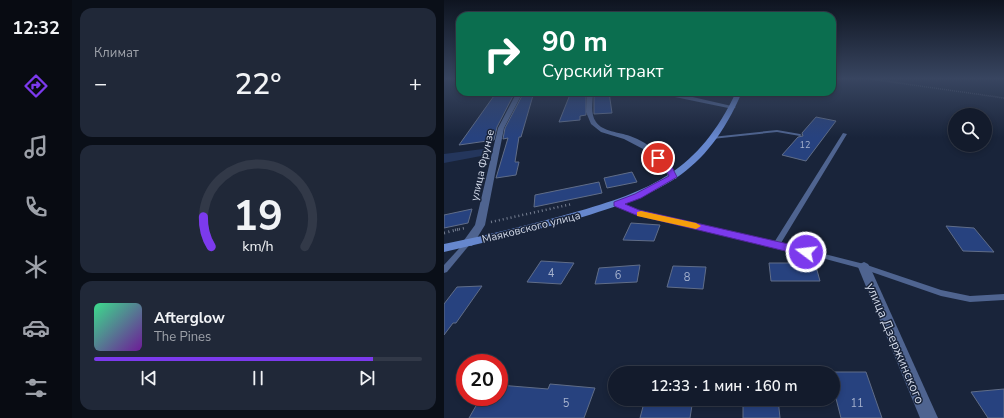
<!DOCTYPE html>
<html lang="ru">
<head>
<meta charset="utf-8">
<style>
  :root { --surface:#131b2c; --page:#202838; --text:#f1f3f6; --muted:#9da1a9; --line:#323948; --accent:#7c3aed }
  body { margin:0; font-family:"Nunito Sans",sans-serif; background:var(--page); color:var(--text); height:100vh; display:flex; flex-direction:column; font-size:15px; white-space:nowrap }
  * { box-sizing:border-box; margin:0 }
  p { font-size:13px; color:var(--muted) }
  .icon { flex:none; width:22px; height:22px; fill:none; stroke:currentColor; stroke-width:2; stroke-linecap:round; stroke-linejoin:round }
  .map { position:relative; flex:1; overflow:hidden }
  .sheet { display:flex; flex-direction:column; gap:8px; padding:8px; background:#0a0f18; width:372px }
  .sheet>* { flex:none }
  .guide { position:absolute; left:12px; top:12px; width:380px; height:84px; border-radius:12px; box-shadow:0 2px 6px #0003,0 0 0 1px var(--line); background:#0b6e4f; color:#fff; overflow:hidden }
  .buttons { position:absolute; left:504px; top:108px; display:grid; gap:8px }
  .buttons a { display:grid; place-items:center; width:44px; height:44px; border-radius:50%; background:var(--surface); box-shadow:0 2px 6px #0003,0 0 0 1px var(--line); font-size:20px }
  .speed { position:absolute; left:12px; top:354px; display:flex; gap:8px; font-size:20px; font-weight:700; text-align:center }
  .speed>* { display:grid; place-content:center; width:52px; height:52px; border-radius:50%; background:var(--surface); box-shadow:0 2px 6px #0003,0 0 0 1px var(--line); line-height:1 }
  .speed .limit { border:6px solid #d22; background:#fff; color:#111 }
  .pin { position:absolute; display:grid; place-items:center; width:34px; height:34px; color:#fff; margin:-17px; border:2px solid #fff; border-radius:50%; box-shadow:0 1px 4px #0007 }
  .me { position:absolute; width:44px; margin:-22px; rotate:285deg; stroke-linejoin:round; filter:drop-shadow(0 0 3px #0008) }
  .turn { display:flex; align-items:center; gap:14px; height:84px; padding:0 20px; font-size:18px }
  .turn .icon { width:52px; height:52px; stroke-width:2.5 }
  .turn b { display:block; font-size:28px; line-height:34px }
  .big { font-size:30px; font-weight:600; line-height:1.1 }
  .sheet .card { flex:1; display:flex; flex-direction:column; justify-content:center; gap:6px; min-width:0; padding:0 14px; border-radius:12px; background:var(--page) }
  .sheet .dial { align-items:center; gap:0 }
  .dial svg { height:104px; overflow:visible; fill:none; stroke:var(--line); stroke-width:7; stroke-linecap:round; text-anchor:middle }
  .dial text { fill:var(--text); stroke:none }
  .song { display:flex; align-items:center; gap:12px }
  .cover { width:48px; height:48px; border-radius:6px; background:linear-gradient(135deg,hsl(150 70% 55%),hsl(280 70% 35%)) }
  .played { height:4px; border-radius:2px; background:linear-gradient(90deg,var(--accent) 85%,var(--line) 85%) }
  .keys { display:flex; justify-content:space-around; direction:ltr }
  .heat { display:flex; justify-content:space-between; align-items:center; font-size:22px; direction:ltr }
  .trip { position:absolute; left:164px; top:366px; width:232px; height:40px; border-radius:20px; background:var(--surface); box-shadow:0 2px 6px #0003,0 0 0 1px var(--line); font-weight:600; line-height:40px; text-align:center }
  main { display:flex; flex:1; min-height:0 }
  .menu { display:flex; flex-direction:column; width:72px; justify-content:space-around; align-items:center; background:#080b12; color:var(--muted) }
  .menu .icon { width:28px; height:28px }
  .menu .active { color:var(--accent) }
  .menu b { font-size:18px; color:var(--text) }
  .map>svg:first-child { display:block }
  .green { fill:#24365c }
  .building { fill:#27427f; stroke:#606d88 }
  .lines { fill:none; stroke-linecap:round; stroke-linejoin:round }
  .path-far2 { stroke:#767f92; stroke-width:1.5; stroke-dasharray:0.5 1.5; stroke-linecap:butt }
  .path-far1 { stroke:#767f92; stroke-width:2.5; stroke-dasharray:1 3; stroke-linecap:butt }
  .path { stroke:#767f92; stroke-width:3; stroke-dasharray:1 3.5; stroke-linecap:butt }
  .lane { fill:#4f6490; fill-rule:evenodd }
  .street { fill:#4f6490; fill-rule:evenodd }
  .secondary { fill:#6687ce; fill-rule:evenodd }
  .route { fill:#7c3aed; stroke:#51269a }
  .slow { fill:#f59e0b }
  .labels { text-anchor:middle; stroke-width:3; stroke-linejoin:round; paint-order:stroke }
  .number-label { font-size:9px; fill:#a7b3ce }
  .street-label { font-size:11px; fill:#d2d9e9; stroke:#19243a }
  .near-number-label { font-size:11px; fill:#a7b3ce }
  .near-street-label { font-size:13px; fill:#d2d9e9; stroke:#19243a }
</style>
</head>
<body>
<main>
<nav class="menu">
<b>12:32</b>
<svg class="icon active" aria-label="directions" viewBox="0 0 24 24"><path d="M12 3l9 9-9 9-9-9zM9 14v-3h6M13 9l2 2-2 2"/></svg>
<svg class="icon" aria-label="music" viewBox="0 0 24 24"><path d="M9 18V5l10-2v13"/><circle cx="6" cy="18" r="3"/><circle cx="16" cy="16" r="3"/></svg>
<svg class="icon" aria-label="phone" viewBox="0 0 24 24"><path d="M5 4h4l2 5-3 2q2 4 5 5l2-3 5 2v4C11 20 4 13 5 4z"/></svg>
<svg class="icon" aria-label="climate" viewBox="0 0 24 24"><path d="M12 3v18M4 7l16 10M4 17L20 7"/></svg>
<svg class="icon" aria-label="car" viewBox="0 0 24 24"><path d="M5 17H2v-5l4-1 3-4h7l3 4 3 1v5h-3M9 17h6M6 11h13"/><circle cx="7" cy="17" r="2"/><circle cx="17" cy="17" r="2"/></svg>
<svg class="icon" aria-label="filters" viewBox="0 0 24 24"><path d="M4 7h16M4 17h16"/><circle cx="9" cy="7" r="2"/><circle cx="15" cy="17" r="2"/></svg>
</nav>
<section class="sheet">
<div class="card"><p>Климат</p>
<div class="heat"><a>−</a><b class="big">22°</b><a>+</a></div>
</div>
<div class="card dial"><svg viewBox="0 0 100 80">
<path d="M14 69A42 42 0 1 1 86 69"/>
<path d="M14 69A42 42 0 0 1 8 46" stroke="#7c3aed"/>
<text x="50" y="56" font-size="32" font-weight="700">19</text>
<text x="50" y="72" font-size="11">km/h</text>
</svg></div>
<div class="card">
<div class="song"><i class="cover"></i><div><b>Afterglow</b><p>The Pines</p></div></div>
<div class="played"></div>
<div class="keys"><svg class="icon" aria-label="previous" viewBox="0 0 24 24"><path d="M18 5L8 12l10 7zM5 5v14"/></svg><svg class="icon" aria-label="pause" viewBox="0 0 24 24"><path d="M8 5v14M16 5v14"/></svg><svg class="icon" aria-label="next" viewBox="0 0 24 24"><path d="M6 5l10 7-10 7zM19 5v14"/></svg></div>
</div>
</section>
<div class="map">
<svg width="560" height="418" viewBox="0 0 560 418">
  <rect width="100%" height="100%" fill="#19243a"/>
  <!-- green -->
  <path class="green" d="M39,149l3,1v3l-5,3 -37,7v-9z"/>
  <!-- building -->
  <g class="building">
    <path d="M64,92h7l-18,35 -3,13 -35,5 37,-52z"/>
    <path d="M80,92h10l-13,45h-2l-4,25h4l-3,13 -20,3 12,-40 -5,1 2,-11z"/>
    <path d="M127,92h15v23l-6,1v4l-21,2z"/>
    <path d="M150,92h15l3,21 -18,1z"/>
    <path d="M372,117l20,4 -30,40 -24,-6 16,-18 5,-1 -1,-3z"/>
    <path d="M188,172l5,10 -30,6 -3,-10z"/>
    <path d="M155,182l3,11 -68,14 1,-12z"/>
    <path d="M28,209l-4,14 -24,5v-13z"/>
    <path d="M187,223l29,2 -6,16 -31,-1z"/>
    <path d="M502,226l28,2 20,24 -31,-1z"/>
    <path d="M97,261l33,2 -13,21 -34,-2z"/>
    <path d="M325,263h46l5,18h-49z"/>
    <path d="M196,265l-3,17 -42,2 4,-16z"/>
    <path d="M229,266l33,1 -3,22 -36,-2z"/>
    <path d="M38,286l-26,37h-3l-9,12v-31l13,-17z"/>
    <path d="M389,372h33l16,46h-41l-8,-31z"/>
    <path d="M106,384l45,4 -11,30h-115l12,-21h18v-12l49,4z"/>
    <path d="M560,389v29h-16l-17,-26z"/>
    <path d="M201,399h48l-3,19h-50z"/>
    <path d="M299,399h35l2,19h-37z"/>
  </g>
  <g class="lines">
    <!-- path-far2 -->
    <path class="path-far2" d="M427,79l133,19"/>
    <!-- path-far1 -->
    <g class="path-far1">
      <path d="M47,222l81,-18"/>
      <path d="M11,230l10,-2"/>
    </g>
    <!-- path -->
    <path class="path" d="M0,233l16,-4"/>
    <!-- lane -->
    <g class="lane">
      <path d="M333,130l23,4 2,1 -2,1 -23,-4 -65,7 -2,-1 2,-1z"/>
      <path d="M399,133l4,1 -66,109 83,21 77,26 29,6 34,-2v6l-34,2 -29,-6 -78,-27 -86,-23 -143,-32 -20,-10 3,-2 21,10 137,29z"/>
      <path d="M22,241h4l1,2 -24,29 -3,1v-8z"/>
    </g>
    <!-- street -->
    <g class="street">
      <path d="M73,92h6l-19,36 -19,97 -13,21h-8l-2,-3 13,-18 23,-97z"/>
      <path d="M143,92h6c0,9 -3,22 3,30 7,10 23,10 34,14 20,7 37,23 47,41l-1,2h-6l-8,-13 -17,-16 -21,-11 -23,-7 -10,-8 -5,-12z"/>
      <path d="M221,92h6l65,15 -3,2 -63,-13z"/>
      <path d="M420,262l4,2 2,3 68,151h-18l-62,-151 2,-3z"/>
    </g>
    <!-- secondary -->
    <path class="secondary" d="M292,92h6c-36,84 -83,102 -166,127 -43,12 -88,23 -132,33v-8c43,-9 85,-19 128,-31 79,-22 127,-42 164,-121z"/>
  </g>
  <!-- sky -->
  <linearGradient id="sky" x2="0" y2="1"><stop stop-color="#0e1420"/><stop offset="0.57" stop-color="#384560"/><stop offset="1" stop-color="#384560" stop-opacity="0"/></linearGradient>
  <rect width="560" height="138" fill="url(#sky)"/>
  <!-- route -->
  <path class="route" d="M212,156h5l10,9 6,12 -36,21 -16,6 14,6 167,38 4,1 1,3 -1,3 -4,1 -170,-41 -22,-9v-4l21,-8 34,-18 -4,-8 -10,-10z"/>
  <!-- slow -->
  <path class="slow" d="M197,211l55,12 5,3 -5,3 -59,-13v-4z"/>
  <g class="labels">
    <!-- number labels -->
    <g class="number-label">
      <text x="361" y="148">12</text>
    </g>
    <!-- street labels -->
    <g class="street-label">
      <text transform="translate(38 165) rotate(-77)" y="4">улица Фрунзе</text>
      <text transform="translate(87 227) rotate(-14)" y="4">Маяковского улица</text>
    </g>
    <!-- near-number labels -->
    <g class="near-number-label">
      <text x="107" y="277">4</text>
      <text x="174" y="279">6</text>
      <text x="243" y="281">8</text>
      <text x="122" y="407">5</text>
      <text x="413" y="407">11</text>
    </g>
    <!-- near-street labels -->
    <g class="near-street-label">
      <text transform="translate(452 343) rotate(67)" y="5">улица Дзержинского</text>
    </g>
  </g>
</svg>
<div class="buttons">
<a><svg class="icon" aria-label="search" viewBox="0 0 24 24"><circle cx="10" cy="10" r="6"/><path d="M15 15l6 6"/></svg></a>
</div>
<div class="speed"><div class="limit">20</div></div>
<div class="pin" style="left:214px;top:158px;background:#d93025"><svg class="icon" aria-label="arrive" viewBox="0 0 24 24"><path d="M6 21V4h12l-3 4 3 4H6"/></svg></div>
<svg class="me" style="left:362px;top:252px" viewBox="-20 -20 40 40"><circle r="17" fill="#7c3aed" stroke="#fff" stroke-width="3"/><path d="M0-11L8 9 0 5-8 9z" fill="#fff"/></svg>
<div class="trip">12:33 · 1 мин · 160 m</div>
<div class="guide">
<div class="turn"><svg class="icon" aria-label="right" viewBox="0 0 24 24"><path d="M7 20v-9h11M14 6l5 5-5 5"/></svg><div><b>90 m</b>Сурский тракт</div></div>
</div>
</div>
</main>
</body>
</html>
